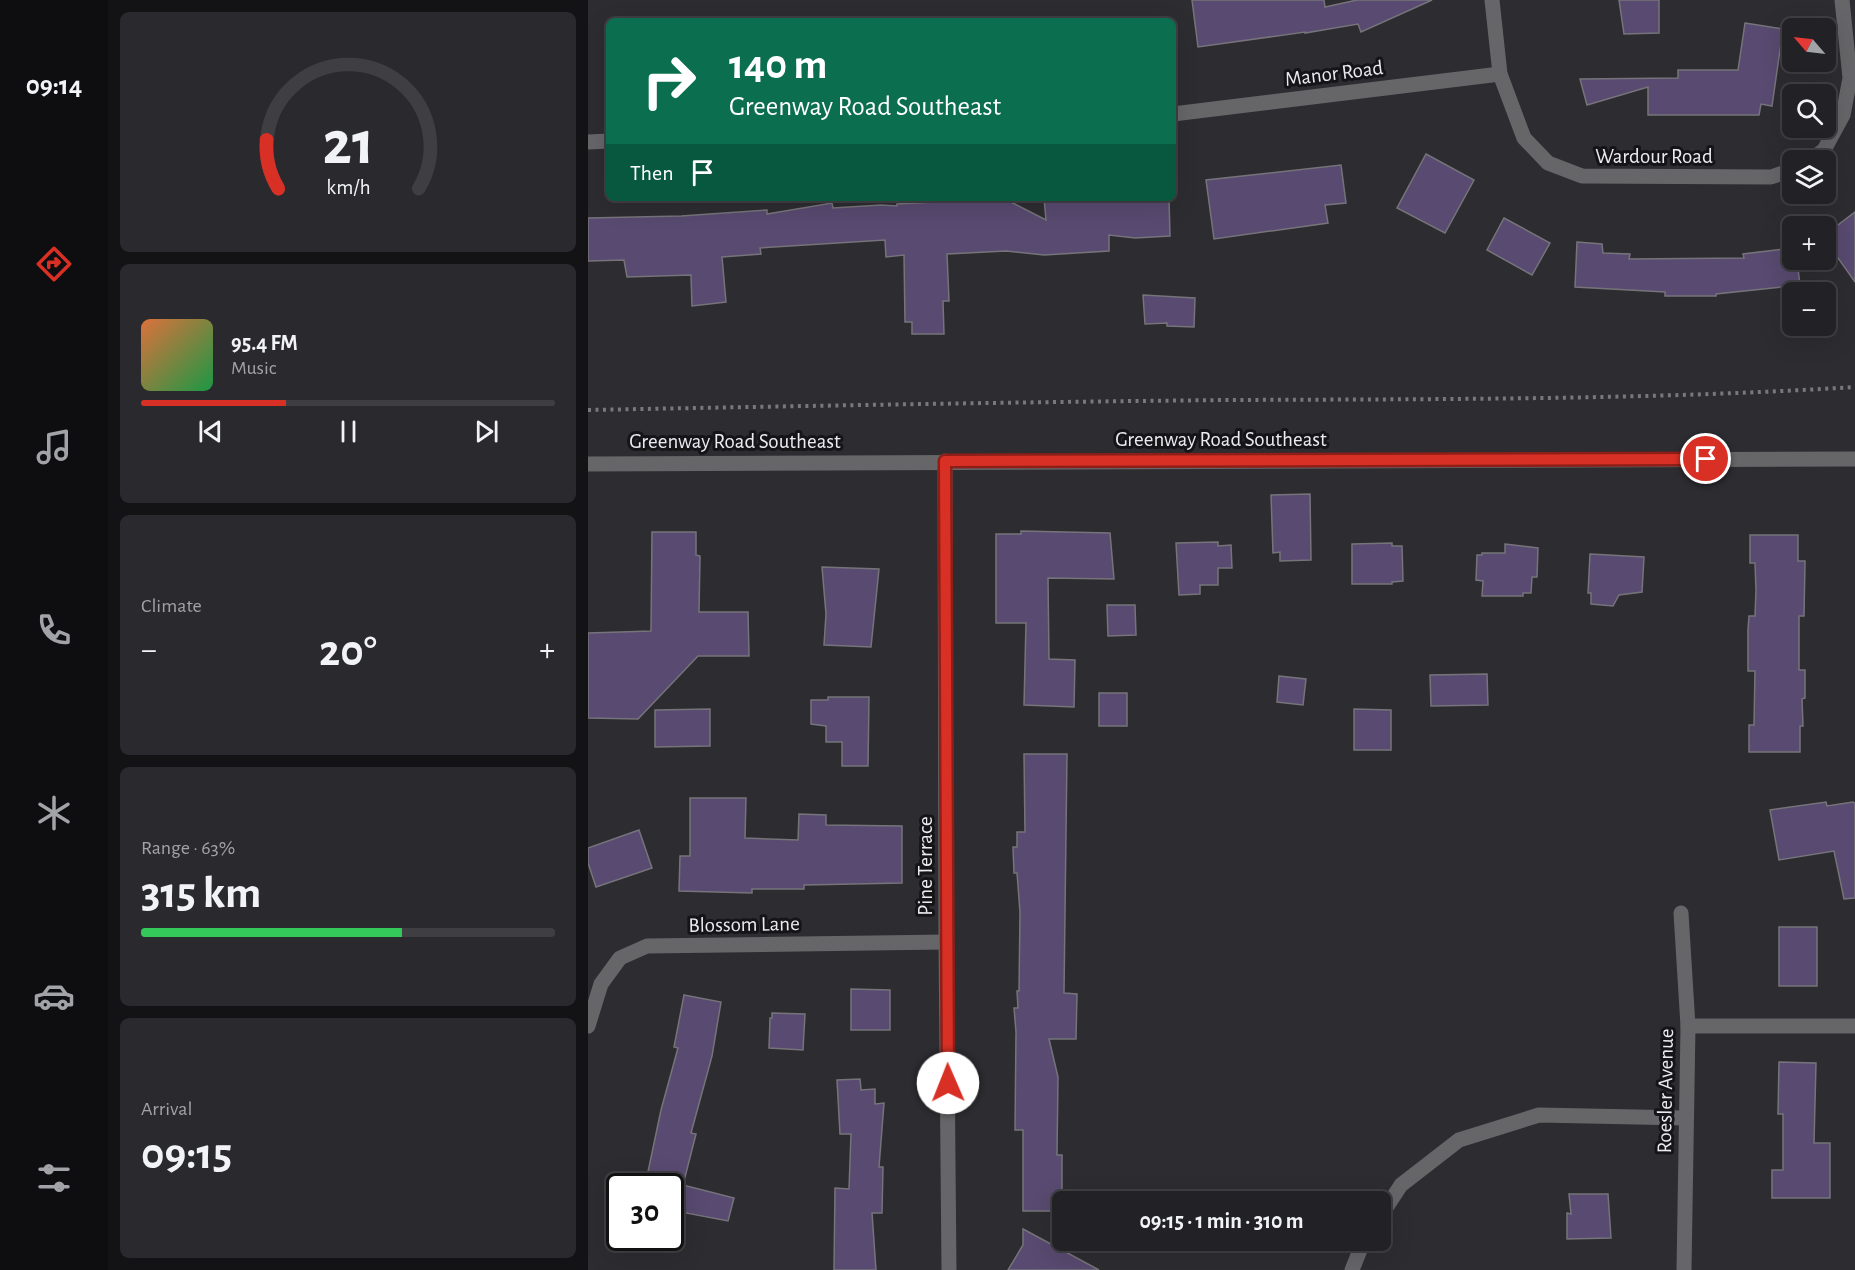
<!DOCTYPE html>
<html lang="en">
<head>
<meta charset="utf-8">
<style>
  :root { --surface:#222125; --page:#2a292d; --text:#f1f3f6; --muted:#a2a3a7; --line:#3f3e42; --accent:#d93025 }
  body { margin:0; font-family:"Alegreya Sans",sans-serif; background:var(--page); color:var(--text); height:100vh; display:flex; flex-direction:column; font-size:22px; white-space:nowrap }
  * { box-sizing:border-box; margin:0 }
  p { font-size:20px; color:var(--muted) }
  .icon { flex:none; width:33px; height:33px; fill:none; stroke:currentColor; stroke-width:2; stroke-linecap:round; stroke-linejoin:round }
  .map { position:relative; flex:1; overflow:hidden }
  .panel { display:flex; flex-direction:column; gap:12px; padding:12px; background:#131214; width:480px }
  .panel>* { flex:none }
  .top-card { position:absolute; left:18px; top:18px; width:570px; height:183px; border-radius:9px; box-shadow:0 6px 24px #0002,0 0 0 2px var(--line); background:#0b6e4f; color:#fff; overflow:hidden }
  .needle { width:39px; rotate:298deg }
  .controls { position:absolute; left:1194px; top:18px; display:grid; gap:12px }
  .controls a { display:grid; place-items:center; width:54px; height:54px; border-radius:9px; background:var(--surface); box-shadow:0 6px 24px #0002,0 0 0 2px var(--line); font-size:30px }
  .speed { position:absolute; left:18px; top:1173px; display:flex; gap:12px; font-size:30px; font-weight:700; text-align:center }
  .speed>* { display:grid; place-content:center; width:78px; height:78px; border-radius:50%; background:var(--surface); box-shadow:0 6px 24px #0002,0 0 0 2px var(--line); line-height:1 }
  .speed .limit { border:3px solid #111; border-radius:9px; background:#fff; color:#111 }
  .pin { position:absolute; display:grid; place-items:center; width:51px; height:51px; color:#fff; margin:-26px; border:3px solid #fff; border-radius:50%; box-shadow:0 2px 6px #0007 }
  .me { position:absolute; width:66px; margin:-33px; rotate:359deg; stroke-linejoin:round; filter:drop-shadow(0 0 4px #0008) }
  .turn { display:flex; align-items:center; gap:21px; height:126px; padding:0 24px; font-size:27px }
  .turn .icon { width:78px; height:78px; stroke-width:2.5 }
  .turn b { display:block; font-size:42px; line-height:51px }
  .then { display:flex; align-items:center; height:57px; padding:0 24px; background:#0003; gap:12px; font-size:22px }
  .big { font-size:45px; font-weight:700; line-height:1.1 }
  .panel .card { flex:1; display:flex; flex-direction:column; justify-content:center; gap:9px; min-width:0; padding:0 21px; border-radius:9px; background:var(--page) }
  .panel .dial { align-items:center; gap:0 }
  .dial svg { height:156px; overflow:visible; fill:none; stroke:var(--line); stroke-width:7; stroke-linecap:round; text-anchor:middle }
  .dial text { fill:var(--text); stroke:none }
  .song { display:flex; align-items:center; gap:18px }
  .cover { width:72px; height:72px; border-radius:9px; background:linear-gradient(135deg,hsl(20 70% 55%),hsl(140 70% 35%)) }
  .played { height:6px; border-radius:3px; background:linear-gradient(90deg,var(--accent) 35%,var(--line) 35%) }
  .keys { display:flex; justify-content:space-around; direction:ltr }
  .heat { display:flex; justify-content:space-between; align-items:center; font-size:33px; direction:ltr }
  .charge { height:9px; border-radius:4px; background:linear-gradient(90deg,#34c759 63%,var(--line) 0) }
  .trip { position:absolute; left:464px; top:1191px; width:339px; height:60px; border-radius:9px; background:var(--surface); box-shadow:0 6px 24px #0002,0 0 0 2px var(--line); font-weight:700; line-height:60px; text-align:center }
  main { display:flex; flex:1; min-height:0 }
  .dock { display:flex; flex-direction:column; width:108px; justify-content:space-around; align-items:center; background:#0e0d0f; color:var(--muted) }
  .dock .icon { width:42px; height:42px }
  .dock .selected { color:var(--accent) }
  .dock b { font-size:27px; color:var(--text) }
  .map>svg:first-child { display:block }
  .building { fill:#584a70; stroke:#76747a; stroke-width:1.5 }
  .lines { fill:none; stroke-linecap:round; stroke-linejoin:round }
  .path { stroke:#79787c; stroke-width:4; stroke-dasharray:3 4.5; stroke-linecap:butt }
  .minor { stroke:#666568; stroke-width:15 }
  .route-casing { stroke:#8d1f18; stroke-width:15 }
  .route { stroke:#d93025; stroke-width:10 }
  .labels { text-anchor:middle; stroke-width:6; stroke-linejoin:round; paint-order:stroke }
  .street-label { font-size:21px; fill:#ebeaee; stroke:#151417 }
</style>
</head>
<body>
<main>
<nav class="dock">
<b>09:14</b>
<svg class="icon selected" aria-label="directions" viewBox="0 0 24 24"><path d="M12 3l9 9-9 9-9-9zM9 14v-3h6M13 9l2 2-2 2"/></svg>
<svg class="icon" aria-label="music" viewBox="0 0 24 24"><path d="M9 18V5l10-2v13"/><circle cx="6" cy="18" r="3"/><circle cx="16" cy="16" r="3"/></svg>
<svg class="icon" aria-label="phone" viewBox="0 0 24 24"><path d="M5 4h4l2 5-3 2q2 4 5 5l2-3 5 2v4C11 20 4 13 5 4z"/></svg>
<svg class="icon" aria-label="climate" viewBox="0 0 24 24"><path d="M12 3v18M4 7l16 10M4 17L20 7"/></svg>
<svg class="icon" aria-label="car" viewBox="0 0 24 24"><path d="M5 17H2v-5l4-1 3-4h7l3 4 3 1v5h-3M9 17h6M6 11h13"/><circle cx="7" cy="17" r="2"/><circle cx="17" cy="17" r="2"/></svg>
<svg class="icon" aria-label="filters" viewBox="0 0 24 24"><path d="M4 7h16M4 17h16"/><circle cx="9" cy="7" r="2"/><circle cx="15" cy="17" r="2"/></svg>
</nav>
<section class="panel">
<div class="card dial"><svg viewBox="0 0 100 80">
<path d="M14 69A42 42 0 1 1 86 69"/>
<path d="M14 69A42 42 0 0 1 8 44" stroke="#d93025"/>
<text x="50" y="56" font-size="32" font-weight="700">21</text>
<text x="50" y="72" font-size="11">km/h</text>
</svg></div>
<div class="card">
<div class="song"><i class="cover"></i><div><b>95.4 FM</b><p>Music</p></div></div>
<div class="played"></div>
<div class="keys"><svg class="icon" aria-label="previous" viewBox="0 0 24 24"><path d="M18 5L8 12l10 7zM5 5v14"/></svg><svg class="icon" aria-label="pause" viewBox="0 0 24 24"><path d="M8 5v14M16 5v14"/></svg><svg class="icon" aria-label="next" viewBox="0 0 24 24"><path d="M6 5l10 7-10 7zM19 5v14"/></svg></div>
</div>
<div class="card"><p>Climate</p>
<div class="heat"><a>−</a><b class="big">20°</b><a>+</a></div>
</div>
<div class="card"><p>Range · 63%</p><b class="big">315 km</b><div class="charge"></div></div>
<div class="card"><p>Arrival</p><b class="big">09:15</b></div>
</section>
<div class="map">
<svg width="1267" height="1270" viewBox="0 0 1267 1270">
  <rect width="100%" height="100%" fill="#2d2c31"/>
  <!-- building -->
  <g class="building">
    <path d="M604,0h132l1,7 32,-7h75l-71,32 -3,-8 -53,9v-1l-107,15z"/>
    <path d="M1031,0h40v33l-35,1z"/>
    <path d="M1157,23l38,6 -11,77 -11,-2 -2,11h-111v-28l-61,18 -7,-26 98,-1v-8h60z"/>
    <path d="M838,154l48,26 -29,53 -48,-25z"/>
    <path d="M753,165l5,38 -21,2 3,18 -114,16 -8,-59z"/>
    <path d="M366,198h49l43,22 -2,-22h125l1,38 -35,2 -26,-3v16l-65,4 -38,-4 -59,3 2,47h-6l1,33h-32v-12h-7l-1,-67 -18,2 -1,-17 -125,8 1,6 -39,3 4,45 -34,4 -1,-31 -64,2 -3,-17 -36,1v-43l93,-2 86,-6v4l65,-11 1,5 48,-3 16,1v-2l57,-3z"/>
    <path d="M1267,212v70l-29,-41v-7z"/>
    <path d="M916,218l46,25 -18,32 -45,-25z"/>
    <path d="M989,242l25,2 1,9 27,1 -1,5 115,-1 -1,-4 49,-6v12h5l3,25 -84,9v2h-51v-4l-90,-5z"/>
    <path d="M555,295l52,3 -1,29 -27,-1v-3l-22,1z"/>
    <path d="M722,494l1,66 -31,1v-9l-7,1 -2,-58z"/>
    <path d="M433,531l89,2 4,46 -66,-1 1,81 26,1 -1,47 -50,-2 2,-82h-30v-89h25z"/>
    <path d="M64,532h44v23l4,1 -1,56h49l1,44h-51l-60,63 -50,-1v-85l63,-2z"/>
    <path d="M1162,535h48v26h7l-1,55h-5v54h6v28l-3,1 1,27h-3v26h-51v-27h5l1,-54h-7v-41l1,-14h6l1,-26 -1,-27h-5z"/>
    <path d="M630,542v4l13,-1 1,23h-14v17h-18v9l-21,1 -3,-52z"/>
    <path d="M804,543v3h10l1,35 -11,1v2h-40v-40z"/>
    <path d="M917,544l33,4 -1,29h-5l-1,16h-8v3h-41l1,-15 -7,-1 1,-25h5v-2h23z"/>
    <path d="M1002,554l54,3 -2,35 -23,3 -6,11 -22,-2v-11h-3z"/>
    <path d="M234,567l57,2 -8,78 -47,-2 2,-31z"/>
    <path d="M519,605h28l1,30 -28,1z"/>
    <path d="M899,674l1,31 -57,1 -1,-31z"/>
    <path d="M691,676l27,3 -3,26 -26,-3z"/>
    <rect x="511" y="693" width="28" height="33"/>
    <path d="M240,697h41l-1,69h-26v-24h-16v-16l-15,-2v-24h17z"/>
    <path d="M122,709v37l-55,1v-37z"/>
    <path d="M766,709l37,1v40h-37z"/>
    <path d="M436,754h43l-3,239 13,1 -1,45h-27l9,38 -1,78h5v56h-39v-81h-8l1,-98 -2,-24h4l-1,-17h2l1,-79 -3,-39h-3l-1,-26h4v-15h8z"/>
    <path d="M102,798h56l-1,40 53,2 1,-26 27,1v10l76,1v57l-98,2v4h-52v4l-73,-2 1,-35h10z"/>
    <path d="M1238,802l1,4 26,-4 2,1v95l-11,1 -10,-48 -55,9 -9,-50z"/>
    <path d="M51,830l13,38 -56,19 -8,-24v-15z"/>
    <rect x="1191" y="927" width="38" height="59"/>
    <path d="M263,989l39,1v40h-39z"/>
    <path d="M96,995l37,7 -9,54 -21,77 5,1 -13,51 51,13 -6,23 -58,-11v-24h-25l16,-76 17,-62 -4,-1z"/>
    <path d="M184,1013l33,1 -2,36 -34,-2 1,-30h2z"/>
    <path d="M1191,1062l37,1 -2,80h16v55h-58v-28h11v-56h-5z"/>
    <path d="M272,1079l1,11 14,-1v15l9,-1 -5,64h4l-1,46h-10l4,57h-42l1,-82 14,1 2,-55h-11l-3,-54z"/>
    <path d="M981,1194h39l3,44 -44,1v-26l4,1z"/>
    <path d="M435,1229l76,41h-91l15,-25z"/>
  </g>
  <g class="lines">
    <!-- path -->
    <path class="path" d="M0,410c214,-4 429,-8 643,-10 208,-1 416,0 624,-13"/>
    <!-- minor -->
    <g class="minor">
      <path d="M904,0l8,74 24,64 24,25 34,13 189,1 21,-7"/>
      <path d="M585,114l327,-40"/>
      <path d="M0,142l21,-1"/>
      <path d="M1222,160l14,-10 19,-35 7,-37 -8,-78"/>
      <path d="M357,461l1,481 3,328"/>
      <path d="M0,464l1267,-5"/>
      <path d="M1093,913l7,113 -4,244"/>
      <path d="M0,1026l13,-42 19,-26 27,-12 299,-4"/>
      <path d="M1100,1026h167"/>
      <path d="M792,1217l21,-32 58,-45 80,-25 146,3"/>
      <path d="M764,1270l12,-30"/>
    </g>
  </g>
  <g class="lines">
    <!-- route casing -->
    <g class="route-casing">
      <path id="route" d="M360,1083l-3,-622 761,-2"/>
    </g>
    <!-- route -->
    <use href="#route" class="route"/>
  </g>
  <g class="labels">
    <!-- street labels -->
    <g class="street-label">
      <text transform="translate(746 73) rotate(-7)" y="7">Manor Road</text>
      <text x="1066" y="163">Wardour Road</text>
      <text x="633" y="446">Greenway Road Southeast</text>
      <text x="147" y="448">Greenway Road Southeast</text>
      <text transform="translate(337 866) rotate(-90)" y="7">Pine Terrace</text>
      <text transform="translate(156 924) rotate(-1)" y="7">Blossom Lane</text>
      <text transform="translate(1077 1091) rotate(-89)" y="7">Roesler Avenue</text>
    </g>
  </g>
</svg>
<div class="controls">
<a><svg class="needle" viewBox="-14 -14 28 28"><path d="M0-13l5 13h-10z" fill="#e53935"/><path d="M0 13l5-13h-10z" fill="#a2a3a7"/></svg></a>
<a><svg class="icon" aria-label="search" viewBox="0 0 24 24"><circle cx="10" cy="10" r="6"/><path d="M15 15l6 6"/></svg></a>
<a><svg class="icon" aria-label="layers" viewBox="0 0 24 24"><path d="M12 4l9 5-9 5-9-5zM3 14l9 5 9-5"/></svg></a>
<a>+</a>
<a>−</a>
</div>
<div class="speed"><div class="limit">30</div></div>
<div class="pin" style="left:1118px;top:459px;background:#d93025"><svg class="icon" aria-label="arrive" viewBox="0 0 24 24"><path d="M6 21V4h12l-3 4 3 4H6"/></svg></div>
<svg class="me" style="left:360px;top:1083px" viewBox="-20 -20 40 40"><circle r="19" fill="#fff"/><path d="M0-13L10 11 0 6-10 11z" fill="#d93025"/></svg>
<div class="trip">09:15 · 1 min · 310 m</div>
<div class="top-card">
<div class="turn"><svg class="icon" aria-label="right" viewBox="0 0 24 24"><path d="M7 20v-9h11M14 6l5 5-5 5"/></svg><div><b>140 m</b>Greenway Road Southeast</div></div>
<div class="then">Then<svg class="icon" aria-label="arrive" viewBox="0 0 24 24"><path d="M6 21V4h12l-3 4 3 4H6"/></svg></div>
</div>
</div>
</main>
</body>
</html>
